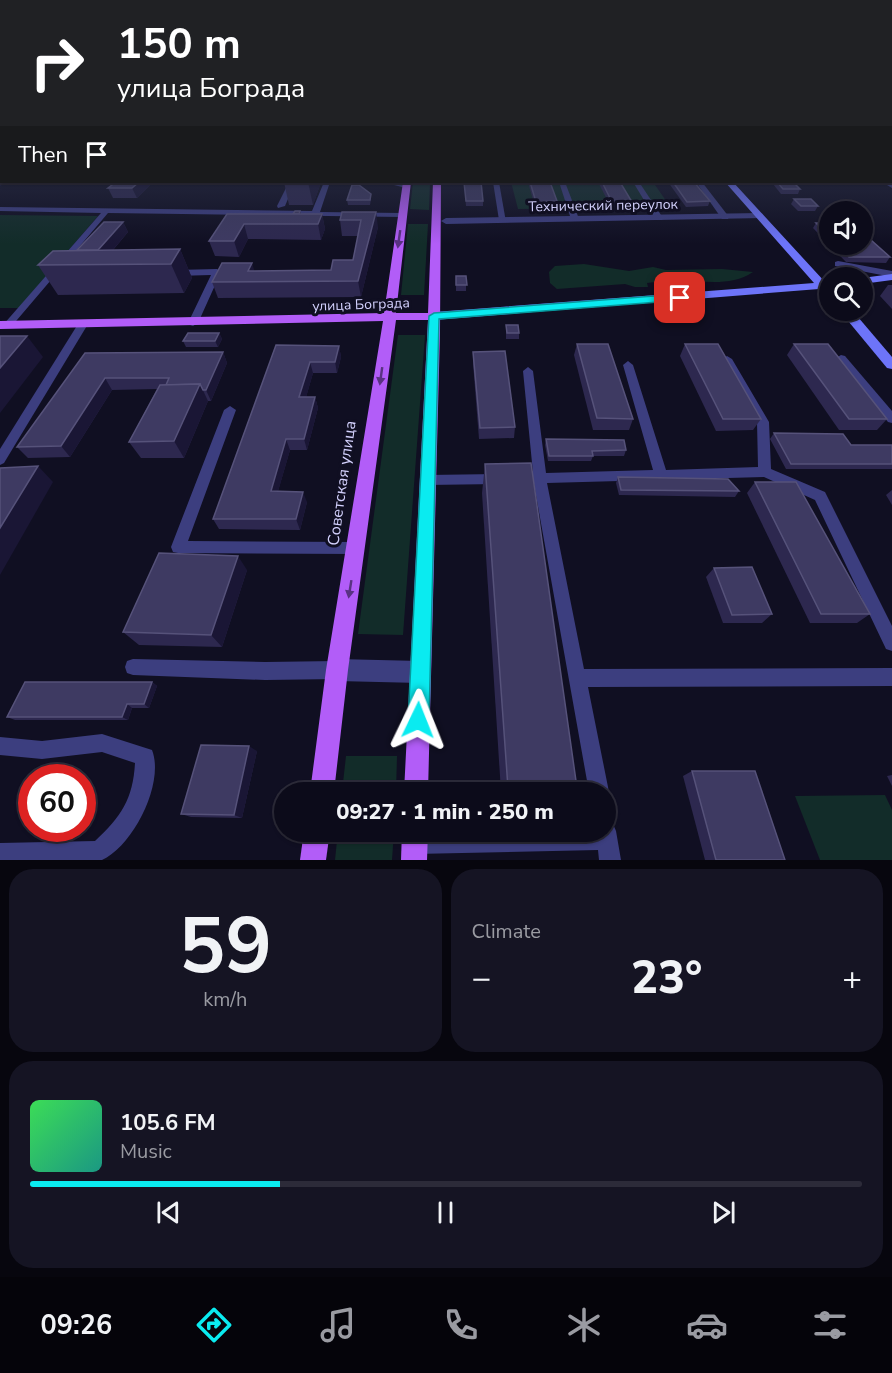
<!DOCTYPE html>
<html lang="en">
<head>
<meta charset="utf-8">
<style>
  :root { --surface:#0c0b1a; --page:#151423; --text:#f1f3f6; --muted:#9a9ba2; --line:#2c2b39; --accent:#0aebf0 }
  body { margin:0; font-family:"Nunito Sans",sans-serif; background:var(--page); color:var(--text); height:100vh; display:flex; flex-direction:column; font-size:22px; white-space:nowrap }
  * { box-sizing:border-box; margin:0 }
  p { font-size:20px; color:var(--muted) }
  .icon { flex:none; width:33px; height:33px; fill:none; stroke:currentColor; stroke-width:2; stroke-linecap:round; stroke-linejoin:round }
  .map { position:relative; height:860px; overflow:hidden }
  .side { display:flex; flex-direction:column; gap:9px; padding:9px; background:#07060e; flex:1 }
  .side>* { flex:none }
  .guide { position:absolute; left:0px; top:0px; width:892px; height:183px; box-shadow:0 2px 4px #0004,0 0 0 2px var(--line); background:#202124; color:#fff; overflow:hidden }
  .controls { position:absolute; left:819px; top:201px; display:grid; gap:12px }
  .controls a { display:grid; place-items:center; width:54px; height:54px; border-radius:50%; background:var(--surface); box-shadow:0 2px 4px #0004,0 0 0 2px var(--line); font-size:30px }
  .speed { position:absolute; left:18px; top:764px; display:flex; gap:12px; font-size:30px; font-weight:700; text-align:center }
  .speed>* { display:grid; place-content:center; width:78px; height:78px; border-radius:50%; background:var(--surface); box-shadow:0 2px 4px #0004,0 0 0 2px var(--line); line-height:1 }
  .speed .limit { border:9px solid #d22; background:#fff; color:#111 }
  .pin { position:absolute; display:grid; place-items:center; width:51px; height:51px; color:#fff; margin:-26px; border-radius:12px; box-shadow:0 3px 9px #0006 }
  .me { position:absolute; width:66px; margin:-33px; rotate:2deg; stroke-linejoin:round; filter:drop-shadow(0 0 4px #0008) }
  .turn { display:flex; align-items:center; gap:21px; height:126px; padding:0 18px; font-size:27px }
  .turn .icon { width:78px; height:78px; stroke-width:2.5 }
  .turn b { display:block; font-size:42px; line-height:51px }
  .then { display:flex; align-items:center; height:57px; padding:0 18px; background:#0003; gap:12px; font-size:22px }
  .big { font-size:45px; font-weight:800; line-height:1.1 }
  .side .tile { flex:1; display:flex; flex-direction:column; justify-content:center; gap:9px; min-width:0; padding:0 21px; border-radius:24px; background:var(--page) }
  .side .dial { align-items:center; gap:0 }
  .dial b { font-size:78px; line-height:1 }
  .song { display:flex; align-items:center; gap:18px }
  .cover { width:72px; height:72px; border-radius:9px; background:linear-gradient(135deg,hsl(130 70% 55%),hsl(170 70% 35%)) }
  .played { height:6px; border-radius:3px; background:linear-gradient(90deg,var(--accent) 30%,var(--line) 30%) }
  .keys { display:flex; justify-content:space-around; direction:ltr }
  .heat { display:flex; justify-content:space-between; align-items:center; font-size:33px; direction:ltr }
  .side .tiles { flex:1; display:grid; gap:9px; grid-template-columns:1fr 1fr }
  .tile:last-child { grid-column:span 2 }
  .trip { position:absolute; left:274px; top:782px; width:342px; height:60px; border-radius:30px; background:var(--surface); box-shadow:0 2px 4px #0004,0 0 0 2px var(--line); font-weight:800; line-height:60px; text-align:center }
  .tab-bar { display:flex; height:96px; justify-content:space-around; align-items:center; background:#05040a; color:var(--muted) }
  .tab-bar .icon { width:42px; height:42px }
  .tab-bar .selected { color:var(--accent) }
  .tab-bar b { font-size:27px; color:var(--text) }
  .map>svg:first-child { display:block }
  .green { fill:#122c29 }
  .lines { fill:none; stroke-linecap:round; stroke-linejoin:round }
  .lane { fill:#3c3e7f; fill-rule:evenodd }
  .street { fill:#3c3e7f; fill-rule:evenodd }
  .secondary { fill:#6d74f9; fill-rule:evenodd }
  .primary { fill:#b25df8; fill-rule:evenodd }
  .wall { fill:#2d284f }
  .shaded-wall { fill:#1a1635 }
  .building { fill:#3e3a62; stroke:#56527a; stroke-width:1.5 }
  .oneway { fill:#593282 }
  .route { fill:#0aebf0; stroke:#06999c; stroke-width:1.5 }
  .labels { text-anchor:middle; stroke-width:6; stroke-linejoin:round; paint-order:stroke }
  .far-street-label { font-size:14px; fill:#d3d1fd; stroke:#100f22 }
  .street-label { font-size:16px; fill:#d3d1fd; stroke:#100f22 }
</style>
</head>
<body>
<div class="map">
<svg width="892" height="860" viewBox="0 0 892 860">
  <rect width="100%" height="100%" fill="#100f22"/>
  <!-- green -->
  <g class="green">
    <path d="M413,182h17l-1,28 -19,-1z"/>
    <path d="M511,182h142l18,26 -153,1z"/>
    <path d="M0,215l98,1 -79,92h-19z"/>
    <path d="M408,224h20l-4,71h-23z"/>
    <path d="M584,264l45,7 24,-4 13,3 56,-1 31,3c-22,15 -50,9 -75,8l1,5c-12,1 -17,-5 -32,-2l1,4h-13l-10,-3 -68,5 -7,-6 -1,-11 6,-6z"/>
    <path d="M398,335h27l-22,300 -45,-1z"/>
    <path d="M346,756h51l-1,36h-54z"/>
    <path d="M885,795l7,15v50h-72l-25,-64z"/>
    <path d="M338,831h56l-2,29h-57z"/>
  </g>
  <g class="lines">
    <!-- lane -->
    <g class="lane">
      <path d="M2,137v4l-2,1v-4z"/>
      <rect x="891" y="152" width="1" height="4"/>
      <path d="M289,182h6l-10,24 -7,2 -1,-2z"/>
      <path d="M324,182h6l-10,30 82,1 4,2 -4,2 -294,-4 -97,114h-6l-2,-2 98,-112 -101,-2v-4l312,4z"/>
      <path d="M382,182h11l16,4 -3,2z"/>
      <path d="M493,182h6l7,40 -7,-2z"/>
      <path d="M559,182h6l14,37 -1,2 -7,-2z"/>
      <path d="M633,182h6l24,36 -1,2h-6z"/>
      <path d="M696,182h6l27,35 -1,2h-6z"/>
      <path d="M882,182l10,1v5z"/>
      <path d="M838,261l54,10v6l-57,-11v-4z"/>
      <path d="M217,269l4,3 -23,51 -5,3 -3,-1 -2,-2 23,-48 -35,1 -4,-3 4,-3z"/>
      <path d="M83,321l5,3 -84,139 -4,2v-16l78,-125z"/>
      <path d="M841,355l4,1 47,55v12l-4,-1 -51,-62 -1,-2z"/>
      <path d="M727,356l5,3 37,63 2,47 54,23 67,134v25l-6,-2 -71,-149 -51,-23 -217,6 37,186 308,-1v18l-304,1 21,105 -3,7v-7h-17l-55,-308 -21,-1 -2,-4 2,-4 20,-2 -10,-102 5,-4 5,4 13,102 107,-3 -30,-105 5,-4 5,4 33,105 92,-3 -1,-45 -35,-63z"/>
      <path d="M230,406l6,4 -48,131 168,1 5,1 2,5 -2,5 -5,1 -178,-1 -5,-1 -2,-5 53,-137z"/>
      <path d="M498,474l5,1 2,4 -2,4 -5,1 -71,1 -5,-1 -2,-4 2,-4 5,-1z"/>
      <path d="M133,659l132,3 72,-1 6,3 3,6 -3,6 -6,3 -72,1 -132,-5 -6,-2 -2,-6 2,-6z"/>
      <path d="M102,734l50,16c13,33 -19,96 -50,110h-102v-17l95,-2c26,-24 38,-42 40,-78l-33,-11 -60,7 -42,-4v-18l42,4z"/>
      <path d="M606,821l7,3 3,7 5,29h-22l-1,-10 -183,4 -7,-3 -3,-7 3,-7 7,-3 191,-3z"/>
    </g>
    <!-- street -->
    <g class="street">
      <path d="M760,213l3,1v4l-317,6 -5,-3 5,-3z"/>
      <path d="M337,659l83,2 8,3 3,8 -3,8 -8,3 -83,-2 -8,-3 -3,-8 3,-8z"/>
    </g>
    <!-- secondary -->
    <g class="secondary">
      <path d="M725,182h8l92,100h5v12l-7,-1 -4,-4 -385,31 -6,-4 6,-4 380,-29z"/>
      <path d="M892,274v6l-30,4v-6z"/>
      <path d="M839,310h13l40,47v12l-5,-1z"/>
    </g>
    <!-- primary -->
    <g class="primary">
      <path d="M403,182h8l-15,131h32l5,-131h8l-1,150 -12,460h-24l24,-472h-32l-48,350 -14,122h-24l16,-122 57,-349 -383,8v-8l384,-8z"/>
      <path d="M304,831h26l-4,29h-26z"/>
      <path d="M402,831h26l-1,29h-26z"/>
    </g>
  </g>
  <!-- wall -->
  <g class="wall">
    <path d="M153,182l-16,16h-24l-5,-10z"/>
    <path d="M284,182h37l-8,23h-24z"/>
    <path d="M464,182h17l2,19v5h-17z"/>
    <path d="M528,182h22l7,19 -1,5 -21,1z"/>
    <path d="M598,182h22l12,20 -1,5h-20z"/>
    <path d="M668,182h26l16,19 -2,5 -22,1z"/>
    <path d="M774,182h19l7,7 -2,5h-17l-8,-10z"/>
    <path d="M371,194v5l-1,6h-22l-1,-5z"/>
    <path d="M794,199l24,7 -3,5h-17l-7,-7z"/>
    <path d="M300,211l1,3h21l3,15 -4,11 -73,-1 -9,18 -24,-1 -6,-15 18,-27h66z"/>
    <path d="M342,212l36,15 -17,70 -143,1 -6,-16 42,-11 77,-1 22,-10 5,-24h-16l-2,-16z"/>
    <path d="M123,222l5,10 -15,18 67,-1 12,29 -8,15 -126,2 -20,-30 39,-15z"/>
    <path d="M816,223h14v21h32l28,13 -4,6 -40,-1 -33,-34z"/>
    <rect x="456" y="276" width="10" height="15"/>
    <path d="M888,285h4v24l-12,-13z"/>
    <path d="M506,325l13,8v6h-13z"/>
    <path d="M219,333l3,6 -4,8h-32l-3,-6z"/>
    <path d="M577,344l56,75 -4,11h-36l-19,-75z"/>
    <path d="M685,344l76,75 -8,11 -37,1 -36,-75z"/>
    <path d="M794,344l93,75 -10,11h-38l-52,-75z"/>
    <path d="M276,345l63,1 2,11 -4,16h-24l-7,24h9l3,11 -11,42h-17l-12,41 29,11 -7,28 -81,-1 -6,-10z"/>
    <path d="M223,352l4,11 -16,38h-3l-24,57h-43l-12,-16 28,-53 -45,1 -42,67 -42,1 -11,-11 68,-94z"/>
    <path d="M473,352l42,75 -1,11 -35,1 -6,-76z"/>
    <path d="M774,433l77,12h41v24h-106l-16,-30z"/>
    <path d="M546,439l80,11 -2,6h-31l-2,5h-43l-3,-16z"/>
    <path d="M485,464l92,324 -6,4h-70l-19,-299z"/>
    <path d="M618,477l121,14 -4,6 -116,-2 -3,-12z"/>
    <path d="M755,482l115,132 -13,9h-47l-63,-130z"/>
    <path d="M892,490v15l-6,-10z"/>
    <path d="M714,568l58,46 -10,9h-39l-17,-46z"/>
    <path d="M247,570l-25,77 -83,-2 -16,-13z"/>
    <path d="M152,682l5,4 -8,22h-17l-4,12h-113l-8,-3z"/>
    <path d="M257,751l-15,67 -51,-1 -10,-3z"/>
    <path d="M692,771l93,89h-80l-22,-84z"/>
    <path d="M892,775v11l-5,-10z"/>
  </g>
  <!-- shaded-wall -->
  <g class="shaded-wall">
    <rect x="0" y="124" width="2" height="12"/>
    <path d="M2,159v23h5l-7,4v-26z"/>
    <path d="M139,182h14l-16,16 -5,-10z"/>
    <path d="M308,182h13l-8,23z"/>
    <path d="M376,212l2,15 -17,70 -3,-16z"/>
    <path d="M322,214l3,15 -4,11 -3,-16z"/>
    <path d="M123,222l5,10 -28,33 -12,-4z"/>
    <path d="M244,224l4,15 -9,18 -5,-16z"/>
    <path d="M180,249l12,29 -8,15 -13,-29z"/>
    <path d="M252,263l5,16 -9,-8z"/>
    <path d="M219,333l3,6 -4,8 -3,-6z"/>
    <path d="M27,336l16,21 -43,56v-45z"/>
    <path d="M339,346l2,11 -4,16 -2,-11z"/>
    <path d="M223,352l4,11 -16,38 -5,-11z"/>
    <path d="M310,362l3,11 -10,35 -4,-11z"/>
    <path d="M105,378l7,12 -42,67 -9,-11z"/>
    <path d="M200,384l8,17 -24,57 -10,-17z"/>
    <path d="M315,397l3,11 -11,42 -3,-11z"/>
    <path d="M286,439l4,11 -15,52 -4,-11z"/>
    <path d="M38,466l15,16 -53,93v-47z"/>
    <path d="M303,492l4,10 -7,28 -4,-11z"/>
    <path d="M238,556l9,14 -25,77 -11,-12z"/>
    <path d="M152,682l5,4 -8,22 -5,-4z"/>
    <path d="M127,704l5,4 -4,12 -6,-3z"/>
    <path d="M249,746l8,5 -15,67 -8,-3z"/>
  </g>
  <!-- building -->
  <g class="building">
    <path d="M116,182h23l-7,6h-24z"/>
    <path d="M464,182h17l2,19h-17z"/>
    <path d="M530,182h20l7,19 -21,1z"/>
    <path d="M602,182h18l12,20h-20z"/>
    <path d="M673,182h21l16,19 -23,1z"/>
    <path d="M777,182h16l7,7h-17z"/>
    <path d="M352,185h7l12,9 -1,6h-23z"/>
    <path d="M794,199h17l7,7h-17z"/>
    <path d="M295,211h5l-1,3h-6z"/>
    <path d="M342,212h34l-18,69 -146,1 10,-19h30l-4,8 83,-1 2,-10h20l8,-40h-21z"/>
    <path d="M227,214h95l-4,10h-74l-10,17h-25z"/>
    <path d="M104,222h19l-25,28h-21z"/>
    <path d="M816,223h14v14z"/>
    <path d="M862,232l28,25h-41l-12,-13h25z"/>
    <path d="M180,249l-9,15 -133,1 15,-14z"/>
    <path d="M456,276h10l1,9h-11z"/>
    <path d="M506,325h12l1,8h-12z"/>
    <path d="M188,333h31l-4,8h-32z"/>
    <path d="M0,336h27l-27,32z"/>
    <path d="M577,344h31l25,75 -36,-1z"/>
    <path d="M685,344h33l43,75h-38z"/>
    <path d="M794,344h34l59,75h-38z"/>
    <path d="M276,345l63,1 -4,16h-25l-11,35h16l-11,42h-18l-15,52 32,1 -7,27h-83z"/>
    <path d="M505,351l10,76 -35,1 -7,-76z"/>
    <path d="M223,352l-17,38h-3l-3,-6 -34,1 3,-7h-64l-44,68 -44,1 68,-94z"/>
    <path d="M200,384l-26,57 -45,1 31,-57z"/>
    <path d="M774,433l69,1 8,11h41v19h-101z"/>
    <path d="M546,439l78,1 2,10 -34,1 1,5h-44z"/>
    <path d="M531,463l46,325h-69l-23,-324z"/>
    <path d="M38,466l-38,62v-60z"/>
    <path d="M618,477l110,2 11,12 -118,-1z"/>
    <path d="M755,482h41l74,132h-49z"/>
    <path d="M159,553l79,3 -27,79 -88,-3z"/>
    <path d="M752,567l20,47 -40,1 -18,-47z"/>
    <path d="M25,682h127l-8,22h-17l-5,13h-115z"/>
    <path d="M201,745l48,1 -15,69 -53,-1z"/>
    <path d="M692,771h63l30,89h-69z"/>
  </g>
  <!-- one-way arrows -->
  <defs><path id="oneway-solid" d="M-6-.8H1V-3.2L6.5 0L1 3.2V.8H-6Z" transform="scale(1.5)"/></defs>
  <g class="oneway">
    <use href="#oneway-solid" transform="translate(399 239) rotate(98)"/>
    <use href="#oneway-solid" transform="translate(381 376) rotate(98)"/>
    <use href="#oneway-solid" transform="translate(350 589) rotate(99)"/>
  </g>
  <!-- sky -->
  <linearGradient id="sky" x2="0" y2="1"><stop stop-color="#090813"/><stop offset="0.51" stop-color="#31374f"/><stop offset="1" stop-color="#31374f" stop-opacity="0"/></linearGradient>
  <rect width="892" height="244" fill="url(#sky)"/>
  <!-- route -->
  <path class="route" d="M680,294l6,4 -2,2 -245,19 -10,401 -3,7 -8,3 -7,-3 -3,-7 21,-404 5,-3z"/>
  <g class="labels">
    <!-- far-street labels -->
    <g class="far-street-label">
      <text transform="translate(603 205) rotate(-1)" y="5">Технический переулок</text>
      <text transform="translate(361 304) rotate(-2)" y="5">улица Бограда</text>
    </g>
    <!-- street labels -->
    <g class="street-label">
      <text transform="translate(341 483) rotate(-82)" y="6">Советская улица</text>
    </g>
  </g>
</svg>
<div class="controls">
<a><svg class="icon" aria-label="sound" viewBox="0 0 24 24"><path d="M4 9h4l5-4v14l-5-4H4zM17 9q2 3 0 6"/></svg></a>
<a><svg class="icon" aria-label="search" viewBox="0 0 24 24"><circle cx="10" cy="10" r="6"/><path d="M15 15l6 6"/></svg></a>
</div>
<div class="speed"><div class="limit">60</div></div>
<div class="pin" style="left:680px;top:298px;background:#d93025"><svg class="icon" aria-label="arrive" viewBox="0 0 24 24"><path d="M6 21V4h12l-3 4 3 4H6"/></svg></div>
<svg class="me" style="left:418px;top:720px" viewBox="-20 -20 40 40"><path d="M0-17L14 15 0 8-14 15z" fill="#0aebf0" stroke="#fff" stroke-width="4"/></svg>
<div class="trip">09:27 · 1 min · 250 m</div>
<div class="guide">
<div class="turn"><svg class="icon" aria-label="right" viewBox="0 0 24 24"><path d="M7 20v-9h11M14 6l5 5-5 5"/></svg><div><b>150 m</b>улица Бограда</div></div>
<div class="then">Then<svg class="icon" aria-label="arrive" viewBox="0 0 24 24"><path d="M6 21V4h12l-3 4 3 4H6"/></svg></div>
</div>
</div>
<section class="side">
<div class="tiles">
<div class="tile dial"><b>59</b><p>km/h</p></div>
<div class="tile"><p>Climate</p>
<div class="heat"><a>−</a><b class="big">23°</b><a>+</a></div>
</div>
<div class="tile">
<div class="song"><i class="cover"></i><div><b>105.6 FM</b><p>Music</p></div></div>
<div class="played"></div>
<div class="keys"><svg class="icon" aria-label="previous" viewBox="0 0 24 24"><path d="M18 5L8 12l10 7zM5 5v14"/></svg><svg class="icon" aria-label="pause" viewBox="0 0 24 24"><path d="M8 5v14M16 5v14"/></svg><svg class="icon" aria-label="next" viewBox="0 0 24 24"><path d="M6 5l10 7-10 7zM19 5v14"/></svg></div>
</div>
</div>
</section>
<nav class="tab-bar">
<b>09:26</b>
<svg class="icon selected" aria-label="directions" viewBox="0 0 24 24"><path d="M12 3l9 9-9 9-9-9zM9 14v-3h6M13 9l2 2-2 2"/></svg>
<svg class="icon" aria-label="music" viewBox="0 0 24 24"><path d="M9 18V5l10-2v13"/><circle cx="6" cy="18" r="3"/><circle cx="16" cy="16" r="3"/></svg>
<svg class="icon" aria-label="phone" viewBox="0 0 24 24"><path d="M5 4h4l2 5-3 2q2 4 5 5l2-3 5 2v4C11 20 4 13 5 4z"/></svg>
<svg class="icon" aria-label="climate" viewBox="0 0 24 24"><path d="M12 3v18M4 7l16 10M4 17L20 7"/></svg>
<svg class="icon" aria-label="car" viewBox="0 0 24 24"><path d="M5 17H2v-5l4-1 3-4h7l3 4 3 1v5h-3M9 17h6M6 11h13"/><circle cx="7" cy="17" r="2"/><circle cx="17" cy="17" r="2"/></svg>
<svg class="icon" aria-label="filters" viewBox="0 0 24 24"><path d="M4 7h16M4 17h16"/><circle cx="9" cy="7" r="2"/><circle cx="15" cy="17" r="2"/></svg>
</nav>
</body>
</html>
